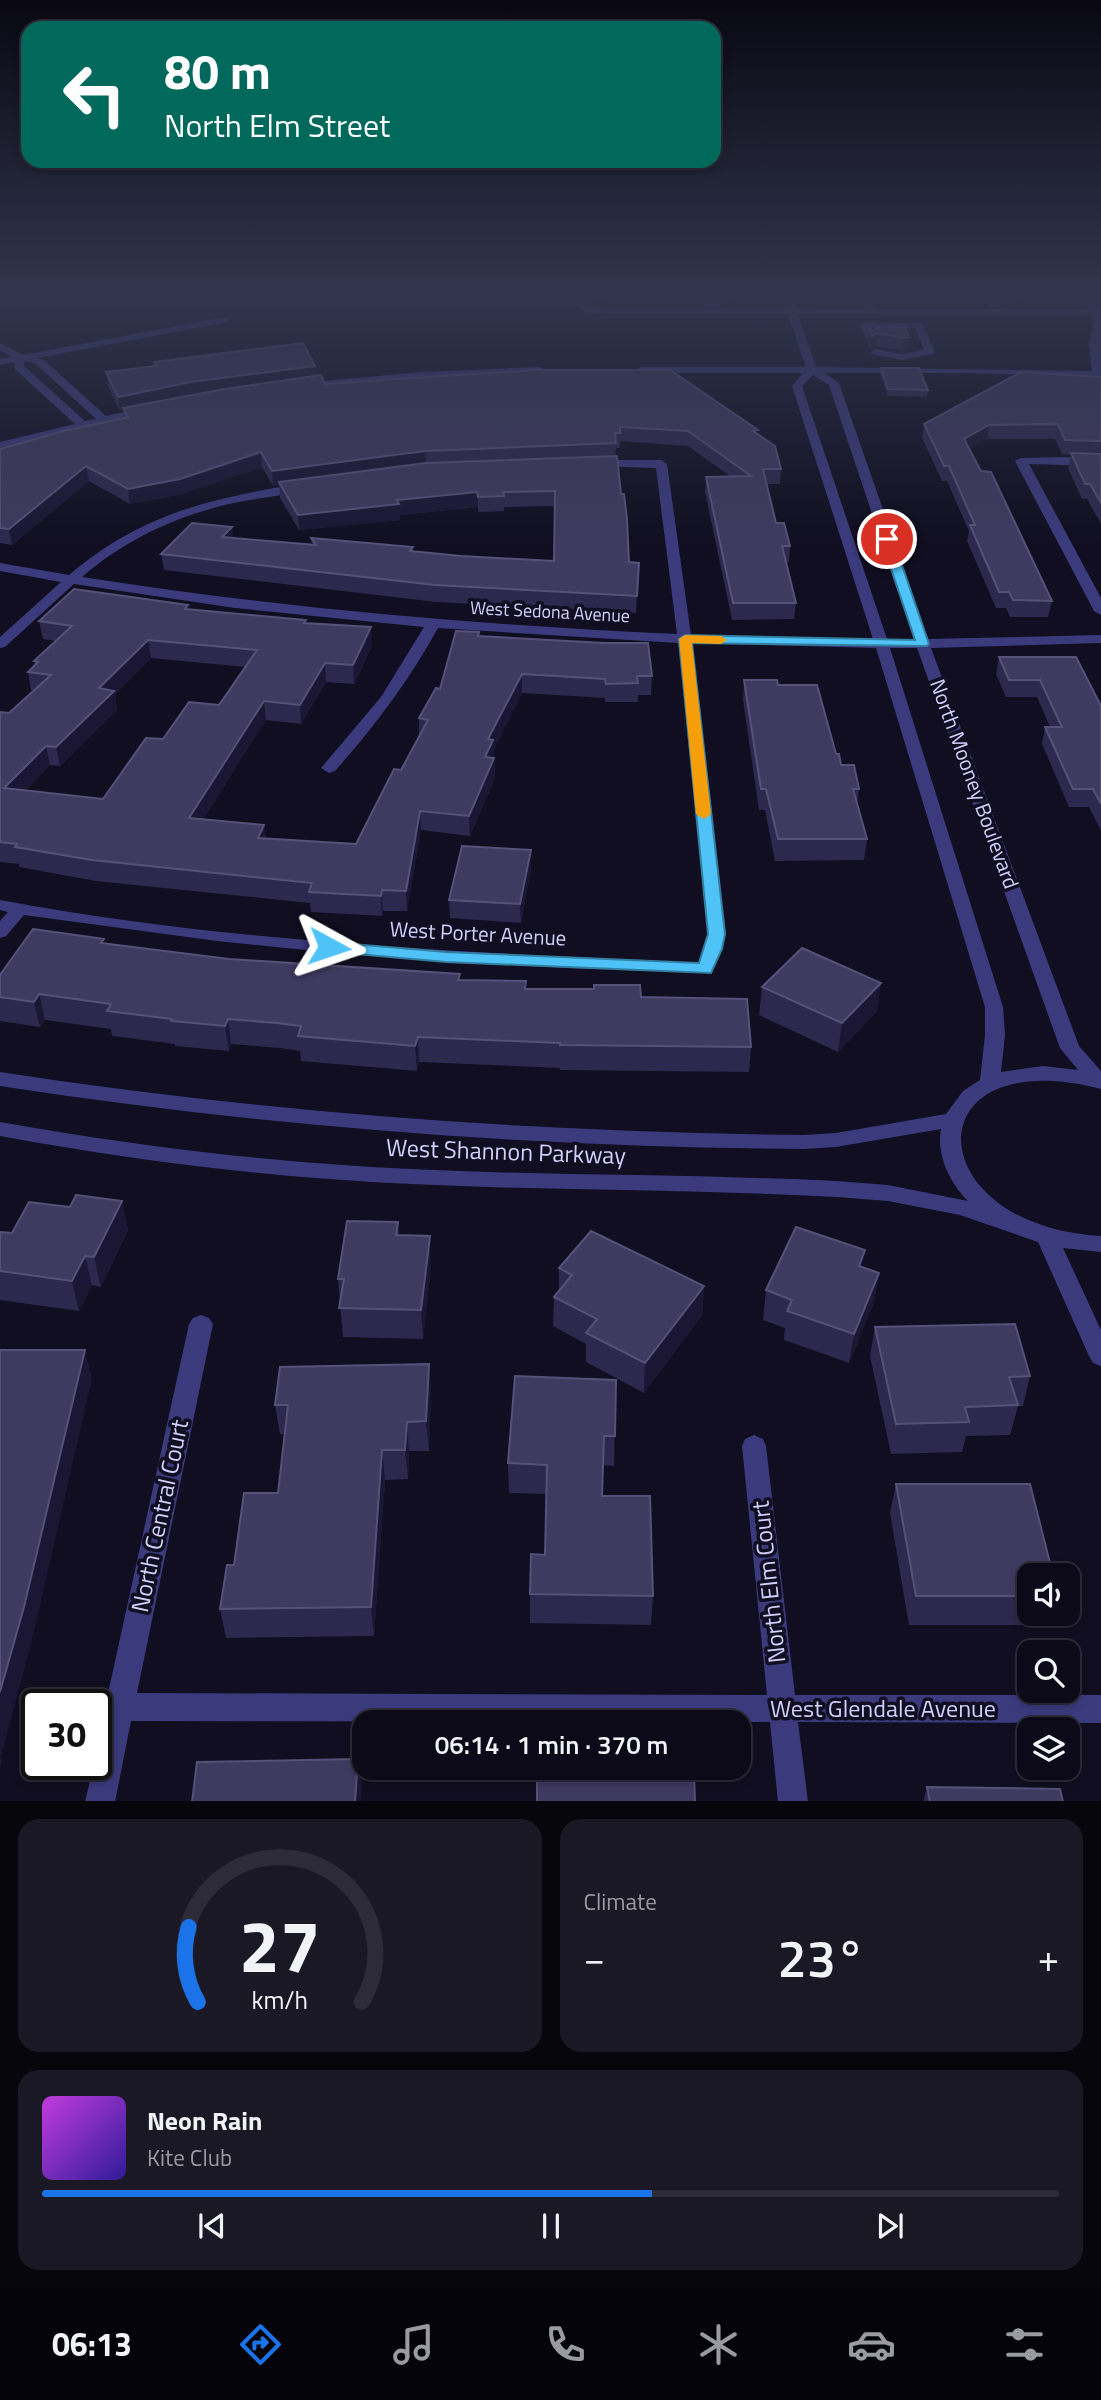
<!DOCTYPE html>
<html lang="en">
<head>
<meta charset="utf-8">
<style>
  :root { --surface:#0c0a18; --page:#1a1825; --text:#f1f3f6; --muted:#9a9aa2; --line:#2c2b37; --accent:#1a73e8 }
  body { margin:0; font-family:"Titillium Web",sans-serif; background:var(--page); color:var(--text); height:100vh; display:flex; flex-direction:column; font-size:26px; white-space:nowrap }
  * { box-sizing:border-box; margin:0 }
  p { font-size:23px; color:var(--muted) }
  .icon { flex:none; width:38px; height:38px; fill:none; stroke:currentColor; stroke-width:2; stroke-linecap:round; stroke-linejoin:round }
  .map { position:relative; height:1801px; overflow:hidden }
  .drawer { display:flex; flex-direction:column; gap:18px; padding:18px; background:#07060d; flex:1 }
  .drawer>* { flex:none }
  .banner { position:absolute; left:21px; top:21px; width:700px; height:147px; border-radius:21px; box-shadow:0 4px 10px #0003,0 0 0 2px var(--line); background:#00695c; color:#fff; overflow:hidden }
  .fabs { position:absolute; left:1017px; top:1563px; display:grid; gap:14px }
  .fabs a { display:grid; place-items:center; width:63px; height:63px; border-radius:14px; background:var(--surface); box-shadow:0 4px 10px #0003,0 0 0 2px var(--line); font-size:35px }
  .speed { position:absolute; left:21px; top:1689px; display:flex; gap:14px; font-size:35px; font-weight:700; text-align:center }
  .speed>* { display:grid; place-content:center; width:91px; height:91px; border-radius:50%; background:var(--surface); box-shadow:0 4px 10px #0003,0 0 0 2px var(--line); line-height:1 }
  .speed .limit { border:4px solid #111; border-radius:10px; background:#fff; color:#111 }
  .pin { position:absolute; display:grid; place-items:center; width:60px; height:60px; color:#fff; margin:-30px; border:4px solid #fff; border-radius:50%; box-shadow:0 2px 7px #0007 }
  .me { position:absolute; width:77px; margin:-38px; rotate:95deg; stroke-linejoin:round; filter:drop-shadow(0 0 5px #0008) }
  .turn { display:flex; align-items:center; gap:24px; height:147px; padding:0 28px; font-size:32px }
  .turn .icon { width:91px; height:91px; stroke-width:2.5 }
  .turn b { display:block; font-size:49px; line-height:60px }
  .big { font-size:52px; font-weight:600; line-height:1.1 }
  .drawer .tile { flex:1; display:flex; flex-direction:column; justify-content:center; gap:10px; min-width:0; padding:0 24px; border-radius:21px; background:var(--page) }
  .drawer .dial { align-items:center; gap:0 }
  .dial svg { height:182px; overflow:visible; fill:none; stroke:var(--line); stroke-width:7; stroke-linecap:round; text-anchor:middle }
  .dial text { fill:var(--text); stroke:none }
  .song { display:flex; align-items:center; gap:21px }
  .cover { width:84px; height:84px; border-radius:10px; background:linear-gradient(135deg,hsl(290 70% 55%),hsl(250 70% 35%)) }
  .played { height:7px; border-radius:4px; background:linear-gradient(90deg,var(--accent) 60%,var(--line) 60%) }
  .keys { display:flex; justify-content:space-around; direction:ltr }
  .heat { display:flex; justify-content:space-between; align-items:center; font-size:38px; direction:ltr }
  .drawer .tiles { flex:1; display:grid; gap:18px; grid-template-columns:1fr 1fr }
  .tile:last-child { grid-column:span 2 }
  .trip { position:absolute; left:352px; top:1710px; width:399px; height:70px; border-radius:21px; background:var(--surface); box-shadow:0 4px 10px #0003,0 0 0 2px var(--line); font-weight:600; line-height:70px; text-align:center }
  .tab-bar { display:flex; height:112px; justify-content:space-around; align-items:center; background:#05040a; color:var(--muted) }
  .tab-bar .icon { width:49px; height:49px }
  .tab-bar .on { color:var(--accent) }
  .tab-bar b { font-size:32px; color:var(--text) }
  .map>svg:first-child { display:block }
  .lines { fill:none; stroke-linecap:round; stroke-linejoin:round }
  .minor { fill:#3b3a7d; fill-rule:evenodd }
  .wall { fill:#2d284d; fill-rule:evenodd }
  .shaded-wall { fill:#1a1633 }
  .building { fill:#3f3a60; stroke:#565179; stroke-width:2; fill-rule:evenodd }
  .route { fill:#4fc3f7; stroke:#337fa1; stroke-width:2 }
  .slow { fill:#f59e0b }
  .labels { text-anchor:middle; stroke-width:7; stroke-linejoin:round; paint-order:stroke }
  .far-street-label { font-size:18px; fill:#d2cffd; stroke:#100e20 }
  .street-label { font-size:21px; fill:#d2cffd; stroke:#100e20 }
  .near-street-label { font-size:24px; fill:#d2cffd; stroke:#100e20 }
</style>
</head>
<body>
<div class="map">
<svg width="1101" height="1802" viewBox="0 0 1101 1802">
  <rect width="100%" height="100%" fill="#100e20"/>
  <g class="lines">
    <!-- minor -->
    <g class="minor">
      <path d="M659,292h10v5l-5,3 -78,2 -1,2 22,4h179l-6,-16h10l6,16 69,1 -7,-17h10l6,17h214l-11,-17h10l14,20v65l-130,-4h-146l14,10 89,256 173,-4v8l-170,5 148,398 22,25v18c-190,-49 -183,137 0,147v16l-38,-4 38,82v36l-8,-3 -4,-7 -51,-114 -78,-27 -72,-14 -52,-4c-142,-8 -283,-6 -425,-13 -138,-6 -275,-23 -411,-48v-14c136,24 273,41 411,47 142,7 283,5 425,12l52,4 80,16c-18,-18 -32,-46 -27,-72l-105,18 -32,2c-270,-2 -537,-22 -804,-63v-14c267,41 534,60 804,63l32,-2 110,-19 17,-23 17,-11 5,-45v-28l-109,-359 -184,-5 34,291 -14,39 -147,-5 -209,-13 -139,-14 -193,-26 -18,21 -6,2v-17l8,-9 -8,-2v-10c229,43 465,52 698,63l10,-29 -30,-291 -240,-15c-29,53 -64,99 -103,143l-6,2 -8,-5 60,-71 43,-70 -189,-19 -161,-24 -69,63 -5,1v-11l61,-55 -61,-11v-8l69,12c73,-62 143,-77 235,-92l6,4 -2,3c-26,6 -53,8 -79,14 -55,13 -104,36 -147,73 198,31 396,48 595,57l-21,-166 -64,-2v-4l4,-2h65l6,4 24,171 182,4 -81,-253 11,-13h-162l-5,-3 5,-3h165l-18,-53h-181l-21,-2 -11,-7 8,-9 76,-2zM798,314l293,1 3,5 -5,24 3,27 -276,-4zM813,375l16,10 85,254h-27l-85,-253zM890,648h27l143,400 18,22 -35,-4 -42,6 4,-37 -2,-28z"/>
      <path d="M725,292h10l-1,9c-9,4 -22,8 -31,2l23,-5z"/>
      <path d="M1040,292h18l-68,16 -5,-3z"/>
      <path d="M225,317l3,1v4l-191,36 7,2 62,56 40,-9 5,3 -151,38v-6l75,-18 -60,-55 -1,-7 -14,3v-6l12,-2 -12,-7v-7l23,12zM25,361l11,3 60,55 -11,2 -61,-55z"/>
      <path d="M865,322l57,1 12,27 -1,4 -31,6 -30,-6 -1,-2 5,-3 26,5 22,-4 -9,-22h-44l5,10 -5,3 -5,-3 -6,-13z"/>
      <path d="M539,367l4,1v4l-121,6 -120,11 -5,-3 5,-3 120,-11z"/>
      <path d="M1063,457l38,1v8l-72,-2 72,134v17l-7,-4 -79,-150 6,-3z"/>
      <path d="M201,1315l8,3 4,6 -76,369 630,2 -25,-249 3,-7 9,-4 9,4 3,7 29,249h306v28l-303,-1 10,80h-30l-8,-80 -639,-1 -16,81h-30l9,-38h2l9,-57 84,-383 4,-6z"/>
    </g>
  </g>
  <!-- wall -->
  <g class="wall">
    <rect x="308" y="292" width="45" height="1"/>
    <path d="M910,292h83l-2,9 -8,2h-68z"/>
    <path d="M905,327l3,23 -6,1 -26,-5 -6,3 -3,-7 2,-13 5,1z"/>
    <path d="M154,362l162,14 9,8 433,50 23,35 -1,15h-14l10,39 14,23 -1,16h-3l10,41 -2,16 -62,1 -27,-128 1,-15 24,-1 -42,-30 -68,-5v7h-4l-1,8 14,106 10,1 -3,50 -200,-11 -272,-32 -3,-16 71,-27 1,11 79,7 -1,-7 102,9v4l48,5 93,5v-55l-50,1v4l-26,1v-5l-78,8v5l-101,10 -19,-32 -1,-13 -6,1 -11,-19 -80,27 -52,10 -41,-23 -77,64 -12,-2v-94l125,-32 -1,-7 -4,1 -12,-25 -2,-14 48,-6z"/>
    <path d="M881,368l47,22 -1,7 -39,-1 -8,-21z"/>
    <path d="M1101,377v147l-14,-25h-5l-14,-31 3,-13 -9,-1 -7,-15h-68l-18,10 83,152 -4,16h-38l-4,-9h-10l-29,-67 2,-10 -22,-50h-5l-20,-43 2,-14z"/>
    <path d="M189,610l117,13 66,23 -18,38 -28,-2 -25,42 -35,-4 -63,99 63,19 90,6 45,-74 18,-35v-17l21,-29 39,-57v4l173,40 -1,19h-13v7h-33v-4l-83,-5 -28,56 1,29 -25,58 -49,-6 -14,81h-24l-1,5 -71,-4 -1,-9 -214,-22 -77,-14v-3l-19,-2v-150l9,1 25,-22 -3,-1 -3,-18 7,-7 -1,-4 22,-20 -13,-2 -4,-18zM151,658l94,9 -26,38 -56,34 -60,60 -78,-8 25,-26 10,1 57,-56 -2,-16z"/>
    <path d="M999,657l102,49v125l-12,-24h-20l-27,-63 3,-17h5l-13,-30h-31l-10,-23z"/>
    <path d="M744,680l34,5 81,104 -2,16 10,34 -3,21 -89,1 -10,-51h-6l-16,-110z"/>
    <path d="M531,850v18l-10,55 -71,-5 -1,-18z"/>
    <path d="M105,943l124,16 231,21 66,1v8l115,8 110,50 -2,25 -189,-2v-2l-141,-6 -2,9 -116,-10 -1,-10 -20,-3 -49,-4 -2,7 -54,-5v-2l-63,-8 -1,-7 -66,-9 -5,7 -40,-6v-24z"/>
    <path d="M762,987l115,24 -39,41 -79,-37z"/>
    <path d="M122,1201l6,29 -27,57 -9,-2 -13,26 -79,-11v-68l12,1 58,-26z"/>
    <path d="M398,1222l1,14 32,30 -8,73 -80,-2 -5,-58z"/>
    <path d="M862,1267l17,6 -5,29 -25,61 -65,-23 1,-12 -22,-8 3,-30z"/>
    <path d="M559,1268l145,18 -2,29 -58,78 -58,-31v-18l-33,-18 1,-29 5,-6z"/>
    <path d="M875,1327l155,49 -7,30h-5l-8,29 -44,1 -4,16 -71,2 -21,-98z"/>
    <path d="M429,1364l2,29 -2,58h-20l-1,28 -23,1 -11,156 -148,2 -6,-29 14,-44 44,-72 7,-59h-5l-5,-29z"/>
    <path d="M616,1380l-2,86 -11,-1 -1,31 51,100 -2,29 -121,-2v-29l15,-39 1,-61 -37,-1 -1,-30z"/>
    <path d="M896,1484l133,91v39h24l-4,11h-140l-19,-112z"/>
    <path d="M927,1787l136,15h-140z"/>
  </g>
  <!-- shaded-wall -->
  <g class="shaded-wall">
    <path d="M988,292h5l-2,9 -8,2 2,-10z"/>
    <path d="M878,333l-2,13 -6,3 2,-13z"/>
    <path d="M909,337l-1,13 -6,1 2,-13z"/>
    <path d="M315,366l2,13 -125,17 -72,15 -2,-14 73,-15z"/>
    <path d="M989,425l-2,14 -25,14 2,-14z"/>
    <path d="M425,451l1,15 -147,16v3l-6,1 -1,-15z"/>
    <path d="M261,452l1,15 -80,27 -52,10 -2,-15z"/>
    <path d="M86,466l3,15 -77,64 -3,-16z"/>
    <path d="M477,492l1,15 -78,8v5l-101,10 -1,-15 99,-15z"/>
    <path d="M232,527l2,16 -12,-6z"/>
    <path d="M371,627l1,19 -18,38 -1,-19z"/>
    <path d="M148,640l3,18 -36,36 2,16 -57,56 -4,-19 43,-59z"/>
    <path d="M325,663l1,19 -25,42 -1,-19z"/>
    <path d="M522,674v19l-28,56v10l-9,-2 3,-18z"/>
    <path d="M264,701l2,19 -74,118 -3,-20z"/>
    <path d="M46,746l4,19 -42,43 -4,-20z"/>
    <path d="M494,758l1,20 -25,58 -1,-20z"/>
    <path d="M420,811l1,19 -14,81 -1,-20z"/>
    <path d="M264,825l3,20 -9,-7z"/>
    <path d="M531,850v18l-10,55 -1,-19z"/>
    <path d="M382,890l1,21 -1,5 -1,-20z"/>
    <path d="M881,983l-4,28 -39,41 4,-29z"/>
    <path d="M39,994l6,26 -5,7 -6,-25z"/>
    <path d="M228,1019l3,25 -2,7 -4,-25z"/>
    <path d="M418,1037l1,25 -2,9 -2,-25z"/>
    <path d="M122,1201l6,29 -27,57 -7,-30z"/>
    <path d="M430,1236l1,30 -8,73 -2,-29z"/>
    <path d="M865,1250l-5,30 -1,-14z"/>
    <path d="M85,1256l7,29 -13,26 -7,-30z"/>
    <path d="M879,1273l-5,29 -25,61 5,-29z"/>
    <path d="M704,1286l-2,29 -58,78 1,-30z"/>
    <path d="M85,1350l7,29 -59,257 -32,121 1,4 -2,10v-79z"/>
    <path d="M429,1364l2,29 -2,58 -3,-30z"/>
    <path d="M407,1422l2,29 -1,28 -3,-29z"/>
    <path d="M382,1450l3,30 -11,156 -3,-29z"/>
    <path d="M358,1759l4,28 -1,15h-6z"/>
  </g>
  <!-- building -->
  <g class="building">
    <path d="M916,292h72l-3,1z"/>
    <path d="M879,327h26l4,10 -5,1 -26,-5 -6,3 -3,-7 5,1z"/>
    <path d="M303,343l12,23 -124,16 -73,15 -12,-25 50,-6 -2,-4z"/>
    <path d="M881,368h38l9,22 -40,-1z"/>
    <path d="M534,370h136l88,60 -5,1 22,15 6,23h-18l13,54h8l6,23h-8l14,57h-63l-27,-126 45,-1 -63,-45 -68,-4v6h-5l1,10 -191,8 -153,20 -11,-19 -81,27 -52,10 -42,-23 -77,63 -9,-1v-79l64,-18 64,-14 -5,-9 102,-19 96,-14 4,9z"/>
    <path d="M1021,372l80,5v64l-36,-1 -7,-16 -69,1 -25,14 17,32 10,1 61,129 -39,-1 -4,-8h-10l-29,-67h5l-26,-59h-5l-20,-42z"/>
    <path d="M1071,453l30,1v49l-11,-19h-5z"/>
    <path d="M617,456l4,38h3l3,25 2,43 10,1 -2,33 -202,-11 -274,-31 31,-31 40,4 -10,10 94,8 -5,-7 102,9 -3,4 51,5 93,5 1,-70 -52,1 1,4 -26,1 -1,-5 -80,8 2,4 -101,11 -19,-33 147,-19z"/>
    <path d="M74,589l114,16 -3,4 121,11 -2,3 67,4 -18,38 -28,-2 -25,42 -36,-4 -75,117 75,7 -6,13 98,6 38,-75 7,1 27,-50 -9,-2 17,-30 4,1 16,-58 23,1 -1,4 127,7h43l4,33h-15l1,7 -32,1 -1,-5 -83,-5 -34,65 5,1 -8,17 9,1 -25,58 -49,-5 -14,80 -24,-1 -1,6 -72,-4 3,-9 -220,-23 -77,-13 2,-3 -17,-2v-130l9,1 42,-38 -23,-3 10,-10 -4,-1 38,-35 -33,-5zM148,640l109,10 -38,55 -30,-3 -26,37 -17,-1 -43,61 -99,-11 42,-42 10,1 58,-56 -15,-3z"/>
    <path d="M999,657h77l25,49v98l-8,-15h-20l-28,-62h17l-22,-47h-31z"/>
    <path d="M744,680h33l1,5h39l19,69h3l2,11h13l5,24h-6l14,50h-89l-12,-50h-5z"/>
    <path d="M462,846l69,4 -11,54 -71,-4z"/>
    <path d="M33,929l71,10 -3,4 128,16 231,15 -2,6 68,1 -1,8h69v-4h46l1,12 106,2 4,48 -191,-2v-2l-142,-6 -3,9 -117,-10 3,-10 -24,-3 -49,-4 -3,7 -54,-5 1,-2 -65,-8 4,-7 -72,-10 -5,8 -34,-5v-22z"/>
    <path d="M802,948l79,35 -39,40 -80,-36z"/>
    <path d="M76,1195l46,6 -28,56 -9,-1 -13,25 -72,-10v-39l12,1 17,-31 41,5z"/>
    <path d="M347,1221l51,1 -2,13 34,1 -9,74 -82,-2 5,-29h-6z"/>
    <path d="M796,1227l69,23 -6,16 20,7 -25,61 -67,-23 5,-11 -26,-10z"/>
    <path d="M591,1231l113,55 -59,77 -59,-30 11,-14 -43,-22 18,-22 -13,-7z"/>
    <path d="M1015,1324l15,52 -21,1 9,28 -53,2 4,15 -73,2 -21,-97z"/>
    <path d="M0,1350h85l-61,257 -24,85z"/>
    <path d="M429,1364l-3,57 -19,1 -2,28h-23l-11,157 -151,2 7,-44h7l10,-72h34l10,-88h-13l5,-38z"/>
    <path d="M515,1376l101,4 -1,56h-11l-2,60h48l3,100 -123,-2 1,-40 14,1 2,-90 -39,-2z"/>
    <path d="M896,1484h134l23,91h-24v21h-113z"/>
    <path d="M358,1759l-3,43h-163l5,-40z"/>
    <path d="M537,1772l157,1 1,29h-158z"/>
    <path d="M927,1787l133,2 3,13h-133z"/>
  </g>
  <!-- sky -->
  <linearGradient id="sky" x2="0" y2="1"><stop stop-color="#090812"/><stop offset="0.54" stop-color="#31364e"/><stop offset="1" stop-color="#31364e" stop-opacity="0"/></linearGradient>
  <rect width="1101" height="544" fill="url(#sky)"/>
  <!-- route -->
  <path class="route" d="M887,536l6,3 36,105 -2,2 -235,-3 33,291 -3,15 -11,24 -265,-11 -123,-11 -2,-4 8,-5 117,10 253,11 9,-29 -29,-295 6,-4 230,5 -34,-101z"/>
  <!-- slow -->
  <path class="slow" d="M685,635l36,1 6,4 -6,4 -29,-1 19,171 -7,5 -8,-5 -17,-175z"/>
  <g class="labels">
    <!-- far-street labels -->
    <g class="far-street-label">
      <text transform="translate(550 612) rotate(3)" y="6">West Sedona Avenue</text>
    </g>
    <!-- street labels -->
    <g class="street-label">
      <text transform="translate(974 784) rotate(70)" y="7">North Mooney Boulevard</text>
      <text transform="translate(478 934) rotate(3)" y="7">West Porter Avenue</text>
    </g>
    <!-- near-street labels -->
    <g class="near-street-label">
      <text transform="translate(506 1152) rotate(2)" y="8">West Shannon Parkway</text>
      <text transform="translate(160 1516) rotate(-78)" y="8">North Central Court</text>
      <text transform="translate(769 1582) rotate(-96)" y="8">North Elm Court</text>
      <text x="883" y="1717">West Glendale Avenue</text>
    </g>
  </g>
</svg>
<div class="fabs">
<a><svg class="icon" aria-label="sound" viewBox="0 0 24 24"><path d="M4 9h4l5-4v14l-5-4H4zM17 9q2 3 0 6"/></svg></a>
<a><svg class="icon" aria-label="search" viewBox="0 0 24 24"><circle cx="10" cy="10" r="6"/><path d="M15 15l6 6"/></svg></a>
<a><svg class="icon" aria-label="layers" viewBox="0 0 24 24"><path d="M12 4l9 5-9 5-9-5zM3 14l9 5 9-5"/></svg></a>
</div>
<div class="speed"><div class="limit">30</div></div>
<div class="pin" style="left:887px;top:539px;background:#d93025"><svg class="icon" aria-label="arrive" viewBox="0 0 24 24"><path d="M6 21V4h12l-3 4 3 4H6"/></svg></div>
<svg class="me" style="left:329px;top:947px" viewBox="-20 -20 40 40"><path d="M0-17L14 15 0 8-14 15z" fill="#4fc3f7" stroke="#fff" stroke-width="4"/></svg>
<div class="trip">06:14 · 1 min · 370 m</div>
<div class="banner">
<div class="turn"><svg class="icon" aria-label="left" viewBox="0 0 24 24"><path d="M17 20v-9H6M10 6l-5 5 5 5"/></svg><div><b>80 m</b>North Elm Street</div></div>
</div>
</div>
<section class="drawer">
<div class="tiles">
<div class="tile dial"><svg viewBox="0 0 100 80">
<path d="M14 69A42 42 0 1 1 86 69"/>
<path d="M14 69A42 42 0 0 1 10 36" stroke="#1a73e8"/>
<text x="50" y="56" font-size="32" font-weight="700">27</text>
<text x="50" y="72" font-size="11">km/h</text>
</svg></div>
<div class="tile"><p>Climate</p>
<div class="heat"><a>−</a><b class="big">23°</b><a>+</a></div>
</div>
<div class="tile">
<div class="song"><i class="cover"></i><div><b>Neon Rain</b><p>Kite Club</p></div></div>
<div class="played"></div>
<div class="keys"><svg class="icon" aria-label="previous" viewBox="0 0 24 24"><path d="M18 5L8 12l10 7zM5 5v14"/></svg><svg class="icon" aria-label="pause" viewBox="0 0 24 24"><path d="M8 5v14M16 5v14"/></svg><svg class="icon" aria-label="next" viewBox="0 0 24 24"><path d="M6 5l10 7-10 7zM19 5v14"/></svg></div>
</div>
</div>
</section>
<nav class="tab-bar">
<b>06:13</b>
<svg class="icon on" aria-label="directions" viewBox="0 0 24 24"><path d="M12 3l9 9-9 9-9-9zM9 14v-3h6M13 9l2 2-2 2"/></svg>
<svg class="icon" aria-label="music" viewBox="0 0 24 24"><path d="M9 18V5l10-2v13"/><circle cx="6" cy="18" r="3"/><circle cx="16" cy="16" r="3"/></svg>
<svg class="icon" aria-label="phone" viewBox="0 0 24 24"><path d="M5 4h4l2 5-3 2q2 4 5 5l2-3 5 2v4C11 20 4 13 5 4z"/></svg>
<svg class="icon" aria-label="climate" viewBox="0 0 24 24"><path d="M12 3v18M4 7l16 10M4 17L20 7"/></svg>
<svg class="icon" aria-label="car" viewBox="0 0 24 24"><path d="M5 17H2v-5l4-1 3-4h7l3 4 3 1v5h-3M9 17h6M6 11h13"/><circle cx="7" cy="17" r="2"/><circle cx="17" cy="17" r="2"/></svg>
<svg class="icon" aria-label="filters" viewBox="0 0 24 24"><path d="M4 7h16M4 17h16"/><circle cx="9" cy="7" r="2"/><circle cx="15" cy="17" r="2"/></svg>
</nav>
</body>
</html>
